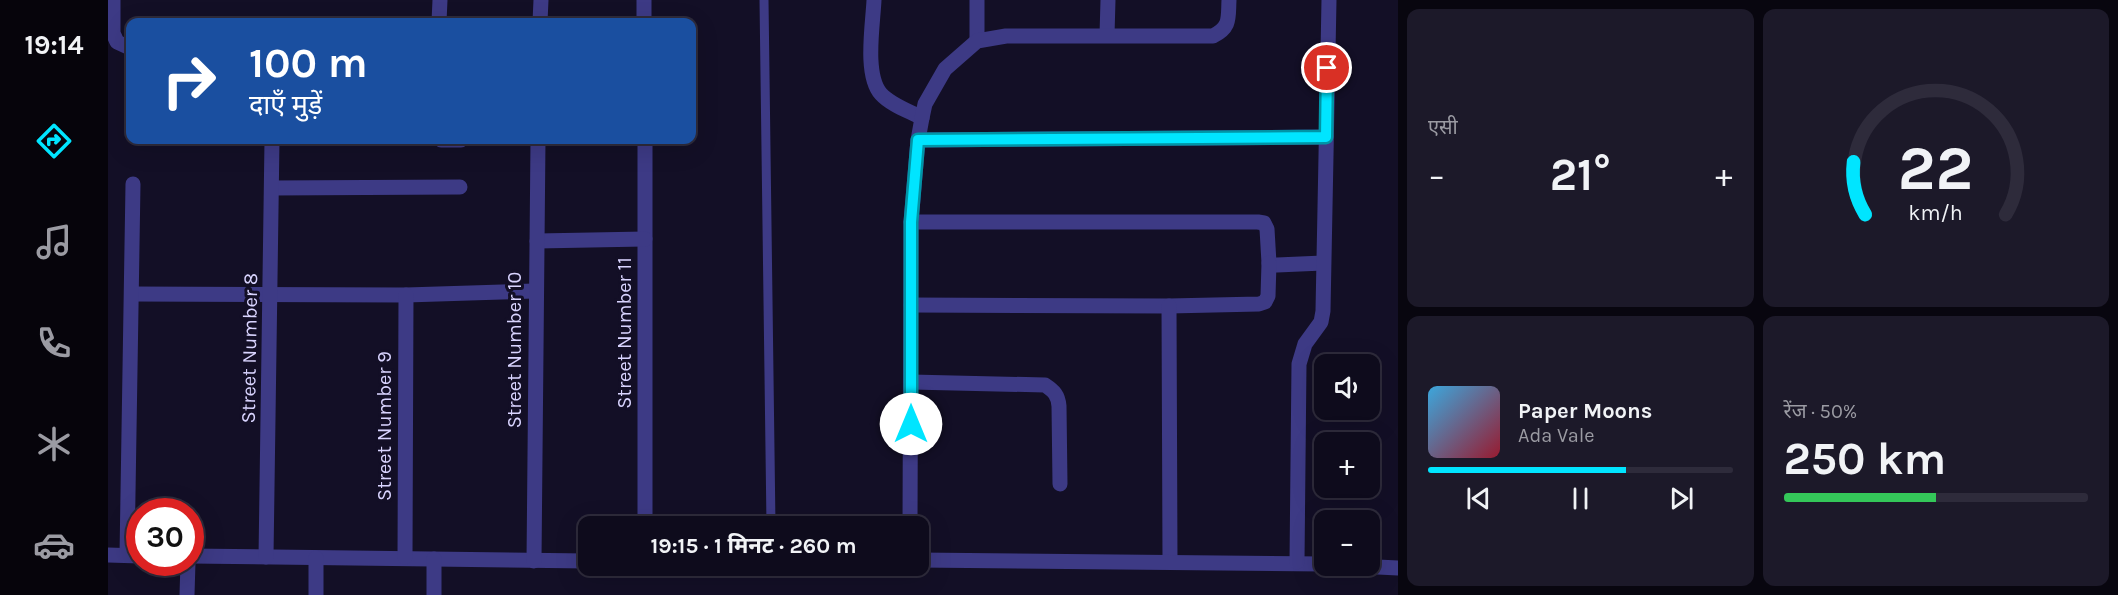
<!DOCTYPE html>
<html lang="hi">
<head>
<meta charset="utf-8">
<style>
  :root { --surface:#0e0b1c; --page:#1c1929; --text:#f1f3f6; --muted:#9b9ba3; --line:#2e2b3b; --accent:#00e5ff }
  body { margin:0; font-family:Karla,"Noto Sans Devanagari",sans-serif; background:var(--page); color:var(--text); height:100vh; display:flex; flex-direction:column; font-size:22px; white-space:nowrap }
  * { box-sizing:border-box; margin:0 }
  p { font-size:20px; color:var(--muted) }
  .icon { flex:none; width:33px; height:33px; fill:none; stroke:currentColor; stroke-width:2; stroke-linecap:round; stroke-linejoin:round }
  .map { position:relative; flex:1; overflow:hidden }
  .sheet { display:flex; flex-direction:column; gap:9px; padding:9px; background:#08060f; width:720px }
  .sheet>* { flex:none }
  .top-card { position:absolute; left:18px; top:18px; width:570px; height:126px; border-radius:12px; box-shadow:0 6px 24px #0002,0 0 0 2px var(--line); background:#1a4fa0; color:#fff; overflow:hidden }
  .tools { position:absolute; left:1206px; top:354px; display:grid; gap:12px }
  .tools a { display:grid; place-items:center; width:66px; height:66px; border-radius:12px; background:var(--surface); box-shadow:0 6px 24px #0002,0 0 0 2px var(--line); font-size:30px }
  .speed { position:absolute; left:18px; top:498px; display:flex; gap:12px; font-size:30px; font-weight:700; text-align:center }
  .speed>* { display:grid; place-content:center; width:78px; height:78px; border-radius:50%; background:var(--surface); box-shadow:0 6px 24px #0002,0 0 0 2px var(--line); line-height:1 }
  .speed .limit { border:9px solid #d22; background:#fff; color:#111 }
  .pin { position:absolute; display:grid; place-items:center; width:51px; height:51px; color:#fff; margin:-26px; border:3px solid #fff; border-radius:50%; box-shadow:0 2px 6px #0007 }
  .me { position:absolute; width:66px; margin:-33px; rotate:0deg; stroke-linejoin:round; filter:drop-shadow(0 0 4px #0008) }
  .turn { display:flex; align-items:center; gap:21px; height:126px; padding:0 24px; font-size:27px }
  .turn .icon { width:78px; height:78px; stroke-width:2.5 }
  .turn b { display:block; font-size:42px; line-height:51px }
  .big { font-size:45px; font-weight:700; line-height:1.1 }
  .sheet .widget { flex:1; display:flex; flex-direction:column; justify-content:center; gap:9px; min-width:0; padding:0 21px; border-radius:12px; background:var(--page) }
  .sheet .dial { align-items:center; gap:0 }
  .dial svg { height:156px; overflow:visible; fill:none; stroke:var(--line); stroke-width:7; stroke-linecap:round; text-anchor:middle }
  .dial text { fill:var(--text); stroke:none }
  .song { display:flex; align-items:center; gap:18px }
  .cover { width:72px; height:72px; border-radius:9px; background:linear-gradient(135deg,hsl(200 70% 55%),hsl(350 70% 35%)) }
  .played { height:6px; border-radius:3px; background:linear-gradient(90deg,var(--accent) 65%,var(--line) 65%) }
  .keys { display:flex; justify-content:space-around; direction:ltr }
  .heat { display:flex; justify-content:space-between; align-items:center; font-size:33px; direction:ltr }
  .charge { height:9px; border-radius:4px; background:linear-gradient(90deg,#34c759 50%,var(--line) 0) }
  .sheet .tiles { flex:1; display:grid; gap:9px; grid-template-columns:repeat(2,1fr) }
  .trip { position:absolute; left:470px; top:516px; width:351px; height:60px; border-radius:12px; background:var(--surface); box-shadow:0 6px 24px #0002,0 0 0 2px var(--line); font-weight:700; line-height:60px; text-align:center }
  main { display:flex; flex:1; min-height:0 }
  .tab-bar { display:flex; flex-direction:column; width:108px; justify-content:space-around; align-items:center; background:#06040b; color:var(--muted) }
  .tab-bar .icon { width:42px; height:42px }
  .tab-bar .on { color:var(--accent) }
  .tab-bar b { font-size:27px; color:var(--text) }
  .map>svg:first-child { display:block }
  .lines { fill:none; stroke-linecap:round; stroke-linejoin:round }
  .service { stroke:#3d3a85; stroke-width:9 }
  .minor { stroke:#3d3a85; stroke-width:15 }
  .route-casing { stroke:#0095a6; stroke-width:15 }
  .route { stroke:#00e5ff; stroke-width:10 }
  .labels { text-anchor:middle; stroke-width:6; stroke-linejoin:round; paint-order:stroke }
  .street-label { font-size:20px; fill:#d9d4ff; stroke:#130f26 }
</style>
</head>
<body>
<main>
<nav class="tab-bar">
<b>19:14</b>
<svg class="icon on" aria-label="directions" viewBox="0 0 24 24"><path d="M12 3l9 9-9 9-9-9zM9 14v-3h6M13 9l2 2-2 2"/></svg>
<svg class="icon" aria-label="music" viewBox="0 0 24 24"><path d="M9 18V5l10-2v13"/><circle cx="6" cy="18" r="3"/><circle cx="16" cy="16" r="3"/></svg>
<svg class="icon" aria-label="phone" viewBox="0 0 24 24"><path d="M5 4h4l2 5-3 2q2 4 5 5l2-3 5 2v4C11 20 4 13 5 4z"/></svg>
<svg class="icon" aria-label="climate" viewBox="0 0 24 24"><path d="M12 3v18M4 7l16 10M4 17L20 7"/></svg>
<svg class="icon" aria-label="car" viewBox="0 0 24 24"><path d="M5 17H2v-5l4-1 3-4h7l3 4 3 1v5h-3M9 17h6M6 11h13"/><circle cx="7" cy="17" r="2"/><circle cx="17" cy="17" r="2"/></svg>
</nav>
<div class="map">
<svg width="1290" height="595" viewBox="0 0 1290 595">
  <rect width="100%" height="100%" fill="#130f26"/>
  <g class="lines">
    <!-- service -->
    <path class="service" d="M656,0l7,526"/>
    <!-- minor -->
    <g class="minor">
      <path d="M5,0v33l4,9 13,6"/>
      <path d="M536,0v22"/>
      <path d="M766,0c-1,24 -10,75 7,94 10,11 28,17 41,24"/>
      <path d="M331,22l1,-22"/>
      <path d="M432,22l1,-22"/>
      <path d="M999,35l1,-35"/>
      <path d="M869,41v-41"/>
      <path d="M333,140h20"/>
      <path d="M537,140v386"/>
      <path d="M810,140l408,-3"/>
      <path d="M164,188l188,-1"/>
      <path d="M803,222h347l6,1 3,6 2,34 8,2 46,-2"/>
      <path d="M429,241l108,-2"/>
      <path d="M24,294l274,1 129,-4"/>
      <path d="M803,305l258,1 90,-2 6,-2 3,-6 1,-33"/>
      <path d="M1061,306l1,255"/>
      <path d="M803,382l134,3c9,6 13,10 14,21l1,78"/>
      <path d="M802,526l1,-304 7,-82 4,-22 3,-14 20,-35 32,-28 29,-5h207c18,-9 15,-18 16,-36"/>
      <path d="M0,555l32,1"/>
      <path d="M19,555l6,-371"/>
      <path d="M82,556l398,5"/>
      <path d="M158,557l6,-417"/>
      <path d="M297,557l1,-262"/>
      <path d="M810,560l406,4"/>
      <path d="M426,561l4,-421"/>
      <path d="M1189,562l2,-198 6,-20 16,-22 2,-11 6,-311"/>
      <path d="M1250,566l40,2"/>
      <path d="M79,595l1,-33"/>
      <path d="M208,595v-37"/>
      <path d="M326,595v-36"/>
    </g>
  </g>
  <g class="lines">
    <!-- route casing -->
    <g class="route-casing">
      <path id="route" d="M803,424v-202l7,-82 408,-3 1,-69"/>
    </g>
    <!-- route -->
    <use href="#route" class="route"/>
  </g>
  <g class="labels">
    <!-- street labels -->
    <g class="street-label">
      <text transform="translate(516 333) rotate(-90)" y="7">Street Number 11</text>
      <text transform="translate(141 348) rotate(-89)" y="7">Street Number 8</text>
      <text transform="translate(406 350) rotate(-90)" y="7">Street Number 10</text>
      <text transform="translate(276 426) rotate(-90)" y="7">Street Number 9</text>
    </g>
  </g>
</svg>
<div class="tools">
<a><svg class="icon" aria-label="sound" viewBox="0 0 24 24"><path d="M4 9h4l5-4v14l-5-4H4zM17 9q2 3 0 6"/></svg></a>
<a>+</a>
<a>−</a>
</div>
<div class="speed"><div class="limit">30</div></div>
<div class="pin" style="left:1219px;top:68px;background:#d93025"><svg class="icon" aria-label="arrive" viewBox="0 0 24 24"><path d="M6 21V4h12l-3 4 3 4H6"/></svg></div>
<svg class="me" style="left:803px;top:424px" viewBox="-20 -20 40 40"><circle r="19" fill="#fff"/><path d="M0-13L10 11 0 6-10 11z" fill="#00e5ff"/></svg>
<div class="trip">19:15 · 1 मिनट · 260 m</div>
<div class="top-card">
<div class="turn"><svg class="icon" aria-label="right" viewBox="0 0 24 24"><path d="M7 20v-9h11M14 6l5 5-5 5"/></svg><div><b>100 m</b>दाएँ मुड़ें</div></div>
</div>
</div>
<section class="sheet">
<div class="tiles">
<div class="widget"><p>एसी</p>
<div class="heat"><a>−</a><b class="big">21°</b><a>+</a></div>
</div>
<div class="widget dial"><svg viewBox="0 0 100 80">
<path d="M14 69A42 42 0 1 1 86 69"/>
<path d="M14 69A42 42 0 0 1 8 42" stroke="#00e5ff"/>
<text x="50" y="56" font-size="32" font-weight="700">22</text>
<text x="50" y="72" font-size="11">km/h</text>
</svg></div>
<div class="widget">
<div class="song"><i class="cover"></i><div><b>Paper Moons</b><p>Ada Vale</p></div></div>
<div class="played"></div>
<div class="keys"><svg class="icon" aria-label="previous" viewBox="0 0 24 24"><path d="M18 5L8 12l10 7zM5 5v14"/></svg><svg class="icon" aria-label="pause" viewBox="0 0 24 24"><path d="M8 5v14M16 5v14"/></svg><svg class="icon" aria-label="next" viewBox="0 0 24 24"><path d="M6 5l10 7-10 7zM19 5v14"/></svg></div>
</div>
<div class="widget"><p>रेंज · 50%</p><b class="big">250 km</b><div class="charge"></div></div>
</div>
</section>
</main>
</body>
</html>
